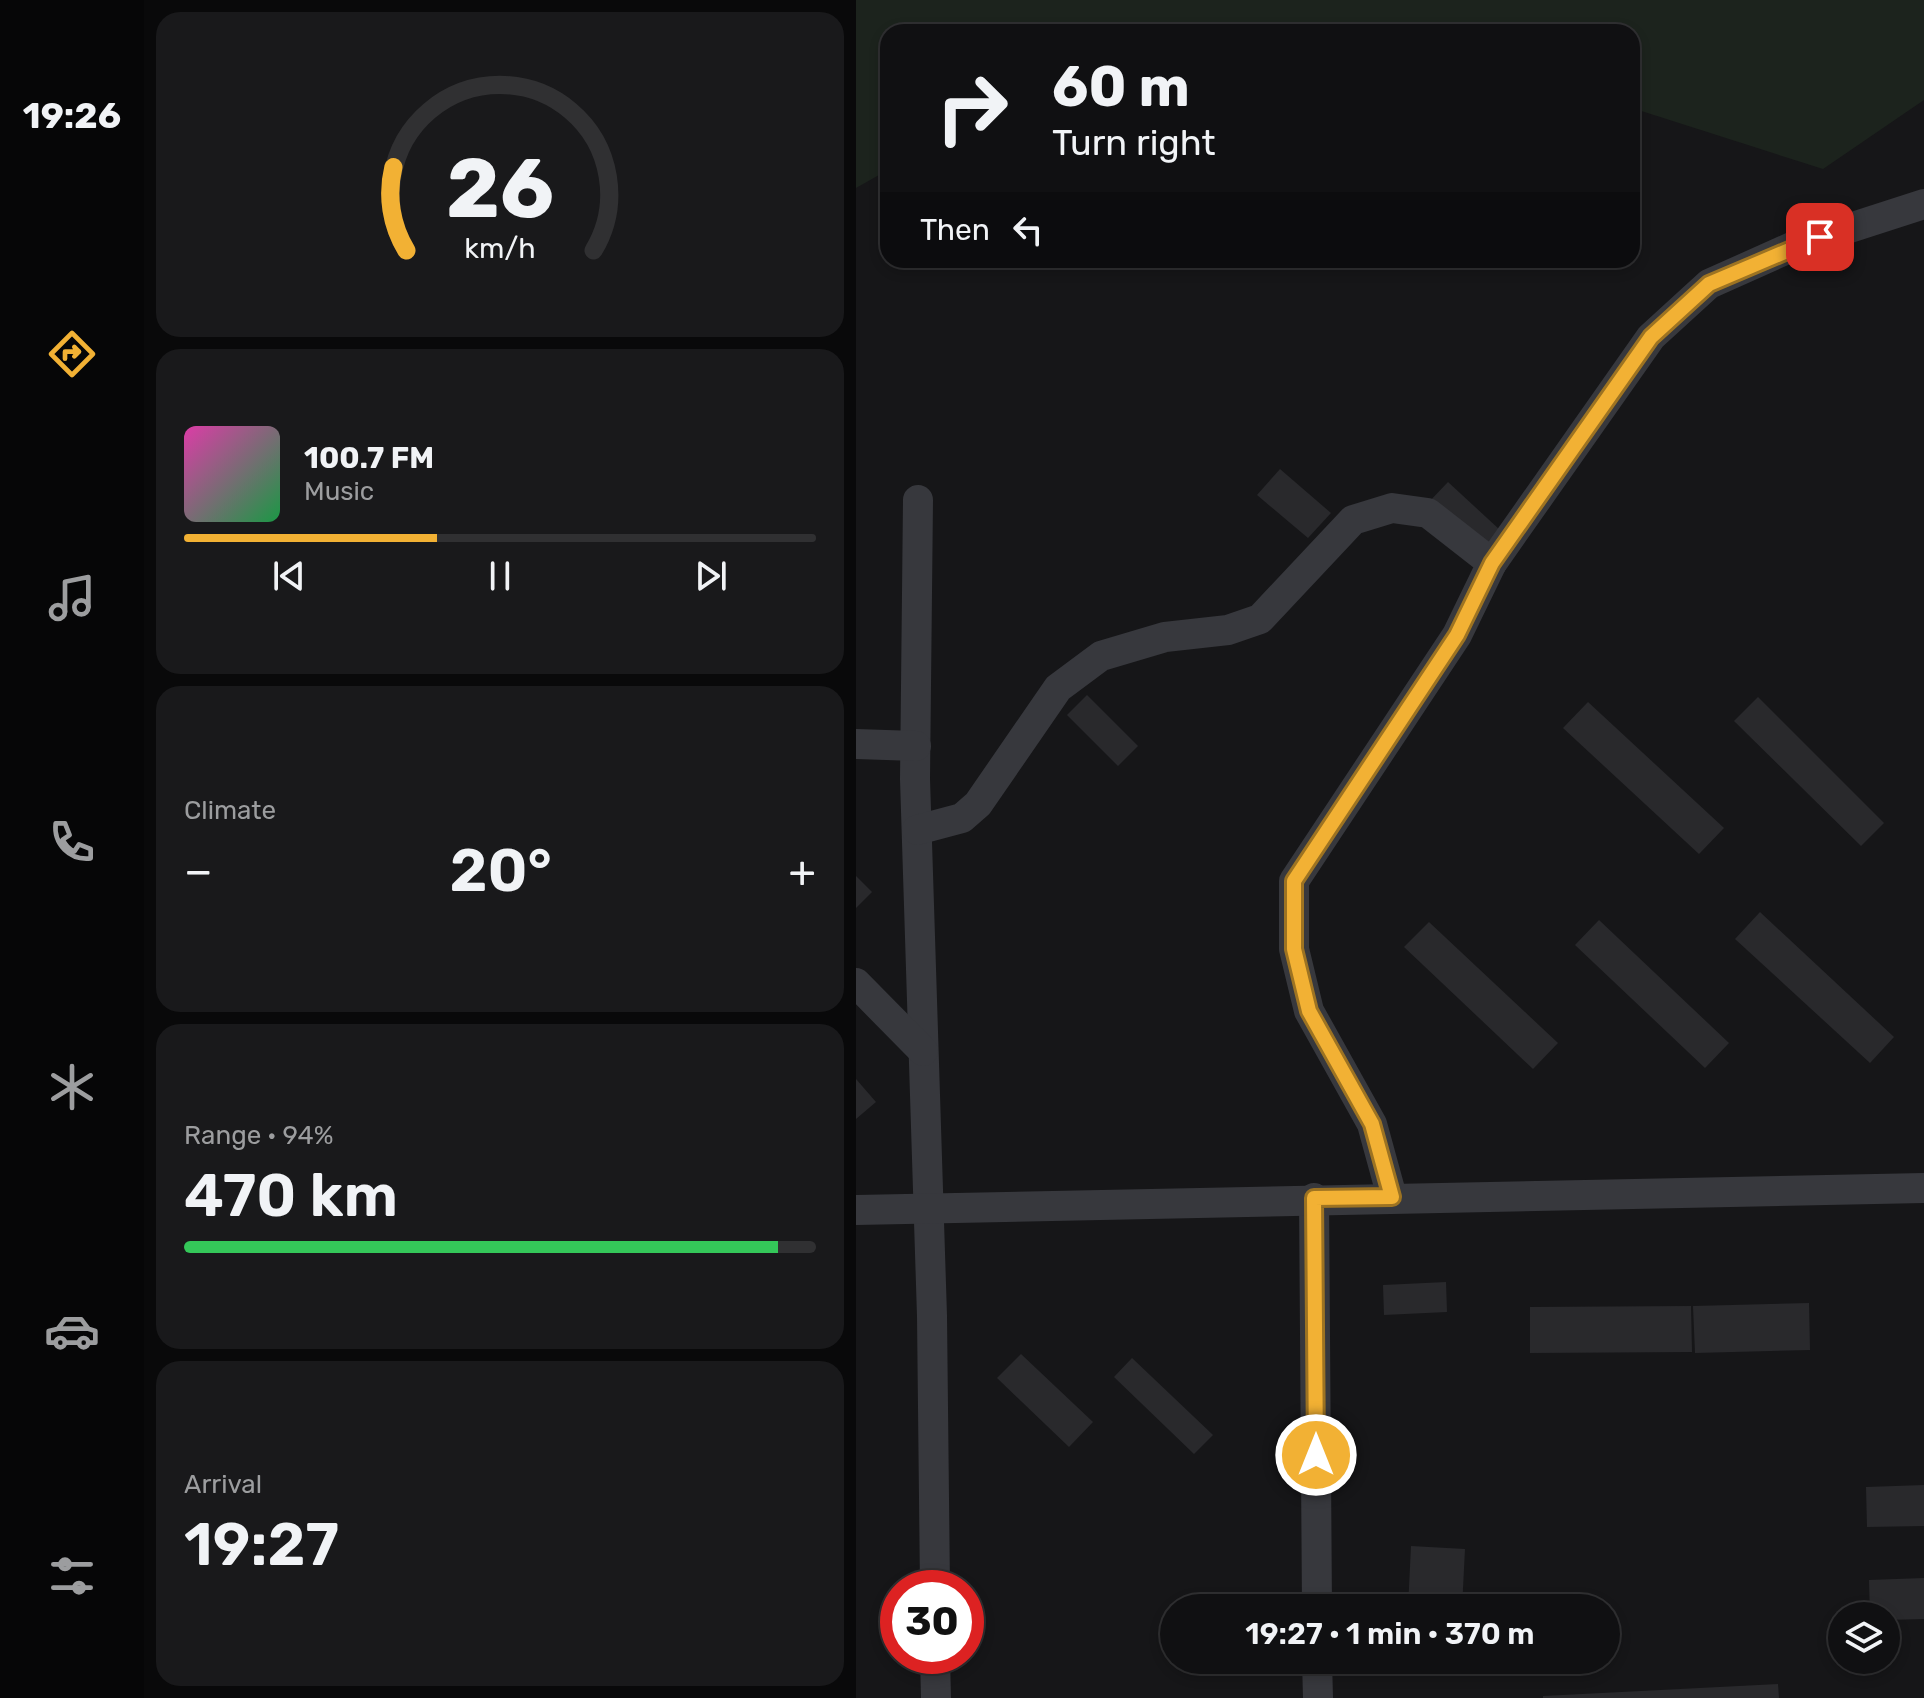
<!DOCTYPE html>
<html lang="en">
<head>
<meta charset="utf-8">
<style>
  :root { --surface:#101012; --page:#19191b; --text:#f1f3f6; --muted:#9c9d9f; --line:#303032; --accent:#f2b134 }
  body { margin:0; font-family:Rubik,sans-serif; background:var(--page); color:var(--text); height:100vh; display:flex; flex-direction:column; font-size:30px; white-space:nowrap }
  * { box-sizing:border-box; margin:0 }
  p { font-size:26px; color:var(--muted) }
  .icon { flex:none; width:44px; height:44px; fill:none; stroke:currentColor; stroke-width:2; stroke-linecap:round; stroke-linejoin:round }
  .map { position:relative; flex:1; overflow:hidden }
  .panel { display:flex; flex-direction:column; gap:12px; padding:12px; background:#09090a; width:712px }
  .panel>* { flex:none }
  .hud { position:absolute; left:24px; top:24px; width:760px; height:244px; border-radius:24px; box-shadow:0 4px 12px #0003,0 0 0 2px var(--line); background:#101012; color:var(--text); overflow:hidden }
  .buttons { position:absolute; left:972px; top:1602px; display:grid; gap:16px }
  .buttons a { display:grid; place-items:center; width:72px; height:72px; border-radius:50%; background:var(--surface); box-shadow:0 4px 12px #0003,0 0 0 2px var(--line); font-size:40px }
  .speed { position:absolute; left:24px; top:1570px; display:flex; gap:16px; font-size:40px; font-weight:700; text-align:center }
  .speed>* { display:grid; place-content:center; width:104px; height:104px; border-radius:50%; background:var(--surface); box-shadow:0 4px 12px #0003,0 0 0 2px var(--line); line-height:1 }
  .speed .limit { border:12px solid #d22; background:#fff; color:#111 }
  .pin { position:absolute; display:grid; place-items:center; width:68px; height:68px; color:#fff; margin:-34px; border-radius:16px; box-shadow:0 4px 12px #0006 }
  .me { position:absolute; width:88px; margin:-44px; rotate:0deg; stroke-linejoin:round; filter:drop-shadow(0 0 6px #0008) }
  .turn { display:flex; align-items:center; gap:28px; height:168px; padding:0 40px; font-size:36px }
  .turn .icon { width:104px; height:104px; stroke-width:2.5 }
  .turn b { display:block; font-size:56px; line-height:68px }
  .then { display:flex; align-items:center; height:76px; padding:0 40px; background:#0003; gap:16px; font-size:30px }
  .big { font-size:60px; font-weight:600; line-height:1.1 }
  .panel .widget { flex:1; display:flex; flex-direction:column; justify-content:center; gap:12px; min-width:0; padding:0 28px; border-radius:24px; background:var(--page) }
  .panel .dial { align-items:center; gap:0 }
  .dial svg { height:208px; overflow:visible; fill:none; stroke:var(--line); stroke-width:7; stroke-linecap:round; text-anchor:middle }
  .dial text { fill:var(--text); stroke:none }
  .song { display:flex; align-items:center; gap:24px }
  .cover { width:96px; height:96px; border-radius:12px; background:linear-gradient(135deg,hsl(320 70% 55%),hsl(140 70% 35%)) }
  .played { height:8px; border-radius:4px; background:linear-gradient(90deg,var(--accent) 40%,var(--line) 40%) }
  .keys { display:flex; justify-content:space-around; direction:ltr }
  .heat { display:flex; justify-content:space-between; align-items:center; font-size:44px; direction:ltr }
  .charge { height:12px; border-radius:6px; background:linear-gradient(90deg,#34c759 94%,var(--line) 0) }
  .trip { position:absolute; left:304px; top:1594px; width:460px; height:80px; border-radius:40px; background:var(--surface); box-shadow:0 4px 12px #0003,0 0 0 2px var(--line); font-weight:600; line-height:80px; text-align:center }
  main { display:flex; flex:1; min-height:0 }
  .tabs { display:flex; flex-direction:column; width:144px; justify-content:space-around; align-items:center; background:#060607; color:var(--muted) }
  .tabs .icon { width:56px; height:56px }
  .tabs .current { color:var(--accent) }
  .tabs b { font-size:36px; color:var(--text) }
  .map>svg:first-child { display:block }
  .green { fill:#1c231d }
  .building { fill:#29292c }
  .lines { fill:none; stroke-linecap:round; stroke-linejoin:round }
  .street { stroke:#37383d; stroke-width:30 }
  .route-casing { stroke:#9d7322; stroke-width:20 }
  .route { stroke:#f2b134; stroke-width:14 }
</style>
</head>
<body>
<main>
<nav class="tabs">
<b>19:26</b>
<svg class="icon current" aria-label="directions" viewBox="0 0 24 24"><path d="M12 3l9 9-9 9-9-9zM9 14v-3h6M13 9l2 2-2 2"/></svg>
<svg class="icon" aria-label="music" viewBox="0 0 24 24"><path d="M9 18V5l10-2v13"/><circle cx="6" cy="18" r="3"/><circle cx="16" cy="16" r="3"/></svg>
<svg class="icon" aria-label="phone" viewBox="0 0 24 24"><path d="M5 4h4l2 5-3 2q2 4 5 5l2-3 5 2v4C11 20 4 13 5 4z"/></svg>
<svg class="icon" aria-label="climate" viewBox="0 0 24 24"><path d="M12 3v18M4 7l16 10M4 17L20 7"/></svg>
<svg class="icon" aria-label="car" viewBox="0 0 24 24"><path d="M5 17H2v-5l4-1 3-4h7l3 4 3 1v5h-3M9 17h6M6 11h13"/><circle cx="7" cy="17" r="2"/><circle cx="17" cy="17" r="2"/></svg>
<svg class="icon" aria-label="filters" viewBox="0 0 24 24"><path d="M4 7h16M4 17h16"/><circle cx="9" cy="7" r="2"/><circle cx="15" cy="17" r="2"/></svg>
</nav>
<section class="panel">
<div class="widget dial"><svg viewBox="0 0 100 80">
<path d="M14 69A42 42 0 1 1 86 69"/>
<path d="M14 69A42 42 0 0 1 9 37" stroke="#f2b134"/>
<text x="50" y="56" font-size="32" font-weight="700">26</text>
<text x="50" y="72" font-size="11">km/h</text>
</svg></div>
<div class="widget">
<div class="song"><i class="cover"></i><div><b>100.7 FM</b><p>Music</p></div></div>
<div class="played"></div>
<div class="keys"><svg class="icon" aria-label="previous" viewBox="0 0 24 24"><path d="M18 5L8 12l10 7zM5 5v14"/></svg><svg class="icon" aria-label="pause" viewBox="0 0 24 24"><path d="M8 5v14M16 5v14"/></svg><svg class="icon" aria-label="next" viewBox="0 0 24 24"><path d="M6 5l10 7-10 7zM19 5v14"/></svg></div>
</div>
<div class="widget"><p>Climate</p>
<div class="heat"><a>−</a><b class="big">20°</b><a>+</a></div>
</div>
<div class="widget"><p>Range · 94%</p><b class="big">470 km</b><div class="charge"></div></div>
<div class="widget"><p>Arrival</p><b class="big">19:27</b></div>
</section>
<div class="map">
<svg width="1068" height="1698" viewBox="0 0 1068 1698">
  <rect width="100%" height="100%" fill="#161618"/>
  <!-- green -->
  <path class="green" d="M0,0h1068v100l-101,69 -191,-61v-76h-744v138l-32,18z"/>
  <!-- building -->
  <g class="building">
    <path d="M424,469l51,44 -23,25 -51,-43z"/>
    <path d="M592,482l52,48 -20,21 -52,-48z"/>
    <path d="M231,695l51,51 -20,20 -51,-51z"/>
    <path d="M902,697l126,126 -23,23 -127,-125z"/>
    <path d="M732,702l136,126 -25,26 -136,-126z"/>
    <path d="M0,876l16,16 -16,16z"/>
    <path d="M904,912l134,125 -24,26 -135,-124z"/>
    <path d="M743,920l130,123 -24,25 -130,-123z"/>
    <path d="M573,922l129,121 -25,26 -129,-122z"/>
    <path d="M0,1079l20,23 -20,17z"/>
    <path d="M590,1282l1,30 -63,3 -1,-30z"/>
    <path d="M953,1303l1,47 -115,3 -2,-47z"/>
    <path d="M835,1306l1,46 -162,1v-46z"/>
    <path d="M165,1354l72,68 -24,25 -72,-69z"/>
    <path d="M276,1358l81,77 -19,19 -80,-77z"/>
    <path d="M1068,1485v41l-57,1 -1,-40z"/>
    <path d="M555,1546l54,3 -3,59h-54z"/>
    <path d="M1068,1578v41l-38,1v-4h-16l-1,-36z"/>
    <path d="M922,1684l1,14h-236v-2z"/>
  </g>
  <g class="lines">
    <!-- street -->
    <g class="street">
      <path d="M62,500l-3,279 17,537 3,272"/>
      <path d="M636,563l159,-226 58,-53 85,-38 130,-42"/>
      <path d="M0,744l60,2"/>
      <path d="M61,830l45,-12 16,-14 80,-116 43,-32 64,-19 63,-7 32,-11 93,-99 39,-12 36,5 64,50 -35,72 -163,246v68l15,62 63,113 20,73"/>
      <path d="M0,983l67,68"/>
      <path d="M458,1198l3,410"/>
      <path d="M0,1210l1068,-22"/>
      <path d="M79,1656l1,42"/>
      <path d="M461,1660l1,38"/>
    </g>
  </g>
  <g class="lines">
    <!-- route casing -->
    <g class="route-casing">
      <path id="route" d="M460,1455l-2,-257 78,-1 -20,-73 -63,-113 -15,-62v-68l163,-246 35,-72 159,-226 58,-53 111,-47"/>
    </g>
    <!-- route -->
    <use href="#route" class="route"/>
  </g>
</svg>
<div class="buttons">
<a><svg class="icon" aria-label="layers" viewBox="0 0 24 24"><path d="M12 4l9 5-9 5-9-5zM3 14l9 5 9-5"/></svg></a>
</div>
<div class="speed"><div class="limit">30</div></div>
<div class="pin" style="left:964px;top:237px;background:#d93025"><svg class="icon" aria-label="arrive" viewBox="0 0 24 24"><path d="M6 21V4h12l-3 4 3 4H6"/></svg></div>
<svg class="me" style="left:460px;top:1455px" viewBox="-20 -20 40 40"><circle r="17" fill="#f2b134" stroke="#fff" stroke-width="3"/><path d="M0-11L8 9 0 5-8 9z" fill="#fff"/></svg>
<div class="trip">19:27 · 1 min · 370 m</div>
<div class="hud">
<div class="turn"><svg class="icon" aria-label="right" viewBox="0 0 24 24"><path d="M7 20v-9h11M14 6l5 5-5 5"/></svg><div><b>60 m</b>Turn right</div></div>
<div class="then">Then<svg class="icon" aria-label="left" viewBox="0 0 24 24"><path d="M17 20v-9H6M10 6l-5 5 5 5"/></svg></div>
</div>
</div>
</main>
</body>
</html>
